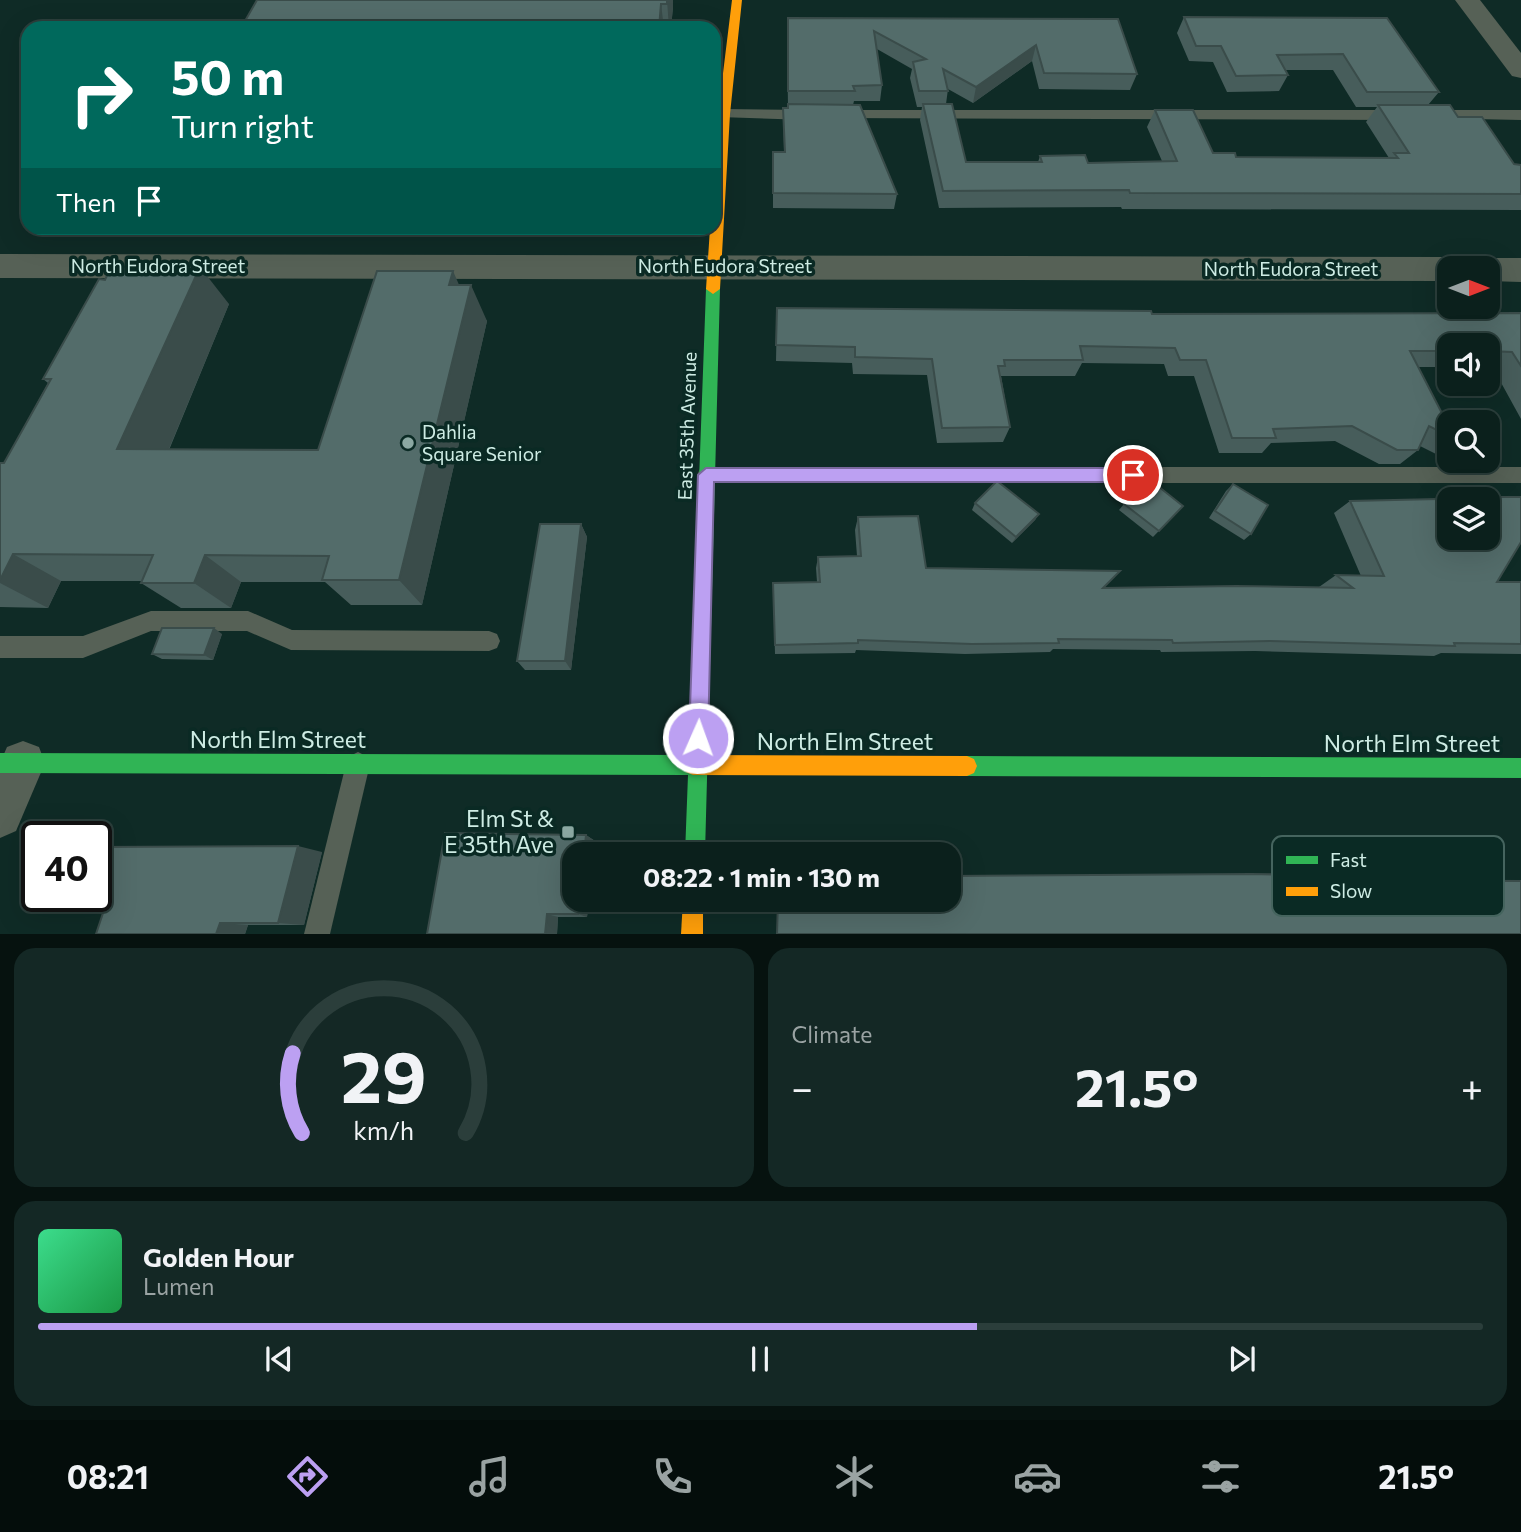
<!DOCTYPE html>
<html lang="en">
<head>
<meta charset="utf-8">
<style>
  :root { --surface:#0b201c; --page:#142825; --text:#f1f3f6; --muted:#9aa3a3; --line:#2b3e3b; --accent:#bca0f2 }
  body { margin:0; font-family:Commissioner,sans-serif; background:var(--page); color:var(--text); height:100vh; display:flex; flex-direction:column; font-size:26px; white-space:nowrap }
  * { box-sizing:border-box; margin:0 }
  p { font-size:23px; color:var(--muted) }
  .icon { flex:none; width:38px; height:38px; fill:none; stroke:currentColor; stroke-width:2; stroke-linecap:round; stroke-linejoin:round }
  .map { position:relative; height:934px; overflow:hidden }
  .drawer { display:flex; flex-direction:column; gap:14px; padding:14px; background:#06120f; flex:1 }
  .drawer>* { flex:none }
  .hud { position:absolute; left:21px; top:21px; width:700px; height:214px; border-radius:21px; box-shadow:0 7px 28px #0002,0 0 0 2px var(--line); background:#00695c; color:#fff; overflow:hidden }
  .needle { width:46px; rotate:90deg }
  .buttons { position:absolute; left:1437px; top:256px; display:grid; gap:14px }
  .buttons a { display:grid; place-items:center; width:63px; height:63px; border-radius:14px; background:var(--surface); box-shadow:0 7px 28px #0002,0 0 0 2px var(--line); font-size:35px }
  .speed { position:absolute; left:21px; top:821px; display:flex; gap:14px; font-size:35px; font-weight:700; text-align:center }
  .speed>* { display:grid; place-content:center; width:91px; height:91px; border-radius:50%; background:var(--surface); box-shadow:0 7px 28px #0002,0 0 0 2px var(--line); line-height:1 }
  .speed .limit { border:4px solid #111; border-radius:10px; background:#fff; color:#111 }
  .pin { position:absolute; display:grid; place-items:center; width:60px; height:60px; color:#fff; margin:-30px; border:4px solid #fff; border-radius:50%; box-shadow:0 2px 7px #0007 }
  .me { position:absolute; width:77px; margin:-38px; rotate:2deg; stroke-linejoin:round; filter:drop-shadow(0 0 5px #0008) }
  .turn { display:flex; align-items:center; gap:24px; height:147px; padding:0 35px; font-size:32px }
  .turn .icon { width:91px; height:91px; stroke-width:2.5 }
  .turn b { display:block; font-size:49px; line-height:60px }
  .then { display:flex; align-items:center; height:66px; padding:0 35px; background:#0003; gap:14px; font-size:26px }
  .big { font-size:52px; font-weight:700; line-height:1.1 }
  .drawer .widget { flex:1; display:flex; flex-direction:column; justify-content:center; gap:10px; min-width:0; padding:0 24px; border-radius:21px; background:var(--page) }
  .drawer .dial { align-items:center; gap:0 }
  .dial svg { height:182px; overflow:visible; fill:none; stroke:var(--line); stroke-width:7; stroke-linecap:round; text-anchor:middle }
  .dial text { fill:var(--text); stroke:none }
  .song { display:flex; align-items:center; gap:21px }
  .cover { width:84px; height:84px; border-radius:10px; background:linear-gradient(135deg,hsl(150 70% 55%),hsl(140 70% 35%)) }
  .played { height:7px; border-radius:4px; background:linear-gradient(90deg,var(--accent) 65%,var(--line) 65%) }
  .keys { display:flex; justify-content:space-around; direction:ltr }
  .heat { display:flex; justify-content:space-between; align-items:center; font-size:38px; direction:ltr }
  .drawer .tiles { flex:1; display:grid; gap:14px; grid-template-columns:1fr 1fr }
  .widget:last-child { grid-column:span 2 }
  .trip { position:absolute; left:562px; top:842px; width:399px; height:70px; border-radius:21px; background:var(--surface); box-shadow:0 7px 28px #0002,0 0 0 2px var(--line); font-weight:700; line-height:70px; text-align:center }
  .menu { display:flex; height:112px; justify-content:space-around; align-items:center; background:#040d0b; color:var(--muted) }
  .menu .icon { width:49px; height:49px }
  .menu .on { color:var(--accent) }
  .menu b { font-size:32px; color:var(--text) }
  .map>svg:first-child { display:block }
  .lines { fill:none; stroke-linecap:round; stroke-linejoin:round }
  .lane { fill:#566156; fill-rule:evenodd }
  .street { fill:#566156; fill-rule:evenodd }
  .fast { fill:#30b455; fill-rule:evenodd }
  .slow { fill:#ff9f0a; fill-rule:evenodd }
  .wall { fill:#475d5b }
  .shaded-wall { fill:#3a4c4a }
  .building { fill:#536c6a; stroke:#3a4c4a; stroke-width:2 }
  .route { fill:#bca0f2; stroke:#7a689d; stroke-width:2 }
  .poi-dot { fill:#8ba8a2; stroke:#0a2a24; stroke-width:2.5 }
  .labels { text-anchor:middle; stroke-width:7; stroke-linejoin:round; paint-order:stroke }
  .street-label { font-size:19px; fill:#ceece4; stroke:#0a2a24 }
  .poi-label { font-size:19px; fill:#ceece4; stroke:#0a2a24; text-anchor:start }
  .near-street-label { font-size:23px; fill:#ceece4; stroke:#0a2a24 }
  .near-poi-label { font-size:23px; fill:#ceece4; stroke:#0a2a24; text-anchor:end }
  .key { fill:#0a2a24; stroke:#45645e; stroke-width:2 }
  .key-label { font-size:19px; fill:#ceece4 }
</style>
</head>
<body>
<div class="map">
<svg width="1521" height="934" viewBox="0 0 1521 934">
  <rect width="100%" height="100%" fill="#0f2b26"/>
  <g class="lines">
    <!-- lane -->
    <g class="lane">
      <path d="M724,109l85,1 7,5 -7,5 -90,-3 -2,-3z"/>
      <path d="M840,110h557l7,5 -7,5 -562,-2v-6z"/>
      <path d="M1431,110h90v10l-95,-2v-6z"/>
      <path d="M707,467h814v16h-814l-7,-2 -3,-6 3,-6z"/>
      <path d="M151,611h97l44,19 197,1 8,3 3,7 -3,7 -8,3 -198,-1 -44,-19h-96l-68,27h-83v-22h83z"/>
      <path d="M358,752l8,4 4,8 -40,170h-26l42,-170 4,-8z"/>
    </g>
    <!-- street -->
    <g class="street">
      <path d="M1455,0h25l41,53v25l-9,-2z"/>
      <path d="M0,254l1449,3 11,4 4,7h-15v13l-1449,-3z"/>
      <path d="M1488,258h33v24l-33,-1v-13h-14l3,-6z"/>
      <path d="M23,741l16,6 6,16 -29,68 -16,7v-75l7,-16z"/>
    </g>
    <!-- fast -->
    <g class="fast">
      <path d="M713,284l7,5 -15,565h-20l3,-79 -688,-2v-20l689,2 17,-466z"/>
      <path d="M967,756l554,2v20l-554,-2 -7,-3 -3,-7 3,-7z"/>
    </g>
    <!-- slow -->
    <g class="slow">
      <path d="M732,0h10l-12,114 -10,175 -7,5 -7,-5 4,-61h4l4,-114z"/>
      <path d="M693,755l274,1 7,3 3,7 -3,7 -7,3 -274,-1 -7,-3 -3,-7 3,-7z"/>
      <path d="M683,900h20v34h-22z"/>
    </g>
  </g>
  <!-- wall -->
  <g class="wall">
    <path d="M673,0v7l-2,21h-430z"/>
    <path d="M1184,17h120l135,75 -11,13 30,12 56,47 7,1v45l-399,-1 -1,-2 -182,1 -19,-88 2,-13h-5l-7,-29 2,-9 -35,-20 5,36 -2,16h-26l-1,4 44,89 -3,15 -121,-1v-56h11l-1,-44h5l-1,-74 331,-15 19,55 -7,16 -91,-1 -7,-28 -59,42 -25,-14 -2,15 20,58h72l2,-6 48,7 74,-2 -15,-34 8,-17 58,43 23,4 153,1 -23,-36 11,-15h-21l-23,-37h-48l3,5 -9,16 -52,1 -14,-30 -24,-1 -12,-28z"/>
    <path d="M105,280l124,24 -60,146h149l141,-165 28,36 -65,284h-71l-26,-23h-84l-10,26h-50l-40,-25 1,-2h-81l-13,27 -48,-1v-144h4l44,-80 -5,-4z"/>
    <path d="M777,308l375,6 369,-1v106l-28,-51h-5v-23h-39v22h-31l31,60v17l-13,10 -16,-8 -2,4 -18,14h-21l-44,-23 -64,2 -9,10h-43l-25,-77h-26l-4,-12 -82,-1 -7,13h-74l9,51 -7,15 -66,1 -10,-68 -74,-1 -1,-11 -76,-2z"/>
    <path d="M1233,484l18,50 -7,6 -35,-22 17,-27z"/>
    <path d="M1492,497l5,85h24v72l-80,-1 -7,3 -179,-5 -94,1 -1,-2 -107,-1 -3,3 -85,2 -109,-4 -1,3 -80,1 -2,-71 44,-1 -1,-14 2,-11 39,-1 -2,-26 3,-13 68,51 178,20h217l-2,-1 17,-12 25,1 -27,-63 16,-12 138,36v-37z"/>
    <path d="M975,503l64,11 -4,6 -23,23 -40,-33z"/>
    <path d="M1124,504l59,2 -30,31 -34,-27z"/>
    <path d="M581,524l6,13 -16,133h-46l-8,-9z"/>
    <path d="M222,634l-9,26 -51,-1 -10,-5z"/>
    <path d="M586,835l9,6 -21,59h15l-2,17h-29l-1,17h-130z"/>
    <path d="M322,852l-18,73h-56l-3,9 -141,-23h-33l-37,-4z"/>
  </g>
  <!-- shaded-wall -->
  <g class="shaded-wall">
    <path d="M667,0h6v7l-2,21h-2z"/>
    <path d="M661,4l3,24h-5z"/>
    <path d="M1036,45l-4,16 -59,42 3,-16z"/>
    <path d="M200,267l29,37 -73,176 -39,-31z"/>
    <path d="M453,271l14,32 4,-18 16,36 -65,284 -23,-25 50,-295z"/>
    <path d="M1039,514l-4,6 -23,23 4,-6z"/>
    <path d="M581,524l6,13 -16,133 -6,-9z"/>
    <path d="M13,554l48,27 -13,27 -48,-25v-3z"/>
    <path d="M205,555l36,27 -10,26 -37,-25z"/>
    <path d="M214,628l8,6 -9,26 -9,-5z"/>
    <path d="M586,835l9,6 -1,13h-10z"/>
    <path d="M298,846l24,6 -18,73 -26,-2z"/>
    <path d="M579,900h10l-2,17 -9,-3z"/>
    <path d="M547,914l11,3 -1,17h-12z"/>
    <path d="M220,923l28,2 -3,9h-29z"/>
  </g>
  <!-- building -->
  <g class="building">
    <path d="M257,0h410v4h-6l-2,24h-418z"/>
    <path d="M1184,17l203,1 52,74h-72l-24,-38 -66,1 11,20 -52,1 -15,-30h-25z"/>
    <path d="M788,18l330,1 19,55 -93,-1 -8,-28 -60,42 -33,-18 5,22h-29l-6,-29 13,-3 -52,-28 8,54 -29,1 2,5h-67z"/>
    <path d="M788,104l72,1 37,89 -124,-1v-41h12l-2,-44h5z"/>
    <path d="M923,104h29l14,58h76l-2,-6 45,-1 3,8 89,-2 -22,-51h38l20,43h22l1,4 162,1 -4,-5h15l-31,-48h72l8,12h24l32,47 7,1v29l-391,-1 -1,-3 -186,1z"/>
    <path d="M111,267h89l-83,182 201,1 59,-179h76l-4,14h22l-72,295h-77l7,-24 -124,-1 -11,28h-53l12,-28 -140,-1 -13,26v-117h4l47,-84h-8l56,-100 6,1z"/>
    <path d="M777,308l374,3 1,3 369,-1v53l-9,-14 -24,-1v-6h-39v6h-39l39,76v9l-20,-10 -11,24h-21l-45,-24 -79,3 3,9h-44l-26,-78h-26l-5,-12 -95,-2 3,14h-79l1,6h-7l12,61 -68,1 -10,-69 -77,-2v-10l-79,-2z"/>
    <path d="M1149,479l34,27 -24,25 -35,-27z"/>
    <path d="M997,481l42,33 -23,23 -41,-34z"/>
    <path d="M1233,484l35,21 -17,29 -36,-23z"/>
    <path d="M1492,497h29v45l-24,40h24v62l-67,-1 1,3 -185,-5 -97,2 -1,-3 -114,-1 1,4 -87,1 -114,-4v3l-83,2 -2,-62 47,-1 -2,-25 43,-1 -3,-39 60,-1 8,52 194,3 -17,17 133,-2 117,2 -17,-13 48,1 -34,-75 133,-3 1,1h-35v38h39v-32z"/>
    <path d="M540,524h41l-16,137h-48z"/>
    <path d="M162,628h52l-10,27 -52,-1z"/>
    <path d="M445,833l141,2 -2,19h-10v46h5l-1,14h-31l-2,20h-118z"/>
    <path d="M298,846l-20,77h-58l-4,11h-120l9,-27h-71l4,-11h58v-49z"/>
    <path d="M1251,874l56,1 1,5 213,1v53h-744l1,-34h170v-24z"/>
  </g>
  <!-- route -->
  <path class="route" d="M706,468h427l8,7 -8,7h-419l-6,256 -3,6 -7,3 -6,-3 -3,-6 9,-263z"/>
  <!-- markers -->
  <g class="poi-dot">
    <circle cx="408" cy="443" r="7"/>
    <rect x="561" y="825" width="14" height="14" rx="3.5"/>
  </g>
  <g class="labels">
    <!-- street labels -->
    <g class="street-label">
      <text x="158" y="273">North Eudora Street</text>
      <text x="725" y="273">North Eudora Street</text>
      <text x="1291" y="276">North Eudora Street</text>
      <text transform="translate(687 426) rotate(-88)" y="7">East 35th Avenue</text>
    </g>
    <!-- poi labels -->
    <g class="poi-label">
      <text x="422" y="439">Dahlia<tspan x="422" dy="22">Square Senior</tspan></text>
    </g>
    <!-- near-street labels -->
    <g class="near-street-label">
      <text x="278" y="748">North Elm Street</text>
      <text x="845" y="750">North Elm Street</text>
      <text x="1412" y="752">North Elm Street</text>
    </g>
    <!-- near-poi labels -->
    <g class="near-poi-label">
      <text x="554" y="827">Elm St &amp;<tspan x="554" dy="26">E 35th Ave</tspan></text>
    </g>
  </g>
  <!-- legend -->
  <rect x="1272" y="836" width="232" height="80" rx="10" class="key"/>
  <rect x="1286" y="856" width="32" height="8" fill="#30b455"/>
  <rect x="1286" y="887" width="32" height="9" fill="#ff9f0a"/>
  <g class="key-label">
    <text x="1330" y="867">Fast</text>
    <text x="1330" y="898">Slow</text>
  </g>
</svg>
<div class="buttons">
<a><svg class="needle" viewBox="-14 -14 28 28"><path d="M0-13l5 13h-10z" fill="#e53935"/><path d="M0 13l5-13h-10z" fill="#9aa3a3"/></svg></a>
<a><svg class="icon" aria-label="sound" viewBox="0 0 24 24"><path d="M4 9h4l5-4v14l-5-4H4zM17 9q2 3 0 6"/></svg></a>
<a><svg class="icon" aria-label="search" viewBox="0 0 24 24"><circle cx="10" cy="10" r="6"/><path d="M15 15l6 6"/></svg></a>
<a><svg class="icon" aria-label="layers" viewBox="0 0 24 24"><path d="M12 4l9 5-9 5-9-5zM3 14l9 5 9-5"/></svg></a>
</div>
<div class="speed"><div class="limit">40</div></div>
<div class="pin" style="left:1133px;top:475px;background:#d93025"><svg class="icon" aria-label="arrive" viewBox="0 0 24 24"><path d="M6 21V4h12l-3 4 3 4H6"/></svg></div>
<svg class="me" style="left:698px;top:738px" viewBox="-20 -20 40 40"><circle r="17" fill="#bca0f2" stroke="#fff" stroke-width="3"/><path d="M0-11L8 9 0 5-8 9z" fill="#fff"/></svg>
<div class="trip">08:22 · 1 min · 130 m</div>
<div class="hud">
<div class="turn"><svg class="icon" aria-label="right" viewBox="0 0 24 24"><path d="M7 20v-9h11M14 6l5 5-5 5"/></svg><div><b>50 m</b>Turn right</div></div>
<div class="then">Then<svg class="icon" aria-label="arrive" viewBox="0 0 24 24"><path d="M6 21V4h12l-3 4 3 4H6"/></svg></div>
</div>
</div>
<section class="drawer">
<div class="tiles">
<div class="widget dial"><svg viewBox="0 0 100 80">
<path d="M14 69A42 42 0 1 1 86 69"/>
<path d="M14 69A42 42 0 0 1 10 34" stroke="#bca0f2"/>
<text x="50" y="56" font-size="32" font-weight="700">29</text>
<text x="50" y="72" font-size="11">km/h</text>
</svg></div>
<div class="widget"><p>Climate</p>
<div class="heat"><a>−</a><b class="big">21.5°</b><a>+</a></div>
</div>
<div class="widget">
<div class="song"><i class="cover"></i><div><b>Golden Hour</b><p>Lumen</p></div></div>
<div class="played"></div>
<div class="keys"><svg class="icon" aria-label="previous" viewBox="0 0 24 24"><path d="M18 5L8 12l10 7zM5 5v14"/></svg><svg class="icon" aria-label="pause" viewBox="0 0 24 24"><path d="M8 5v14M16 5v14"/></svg><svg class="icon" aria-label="next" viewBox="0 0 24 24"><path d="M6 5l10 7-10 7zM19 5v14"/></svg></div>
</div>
</div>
</section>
<nav class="menu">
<b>08:21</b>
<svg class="icon on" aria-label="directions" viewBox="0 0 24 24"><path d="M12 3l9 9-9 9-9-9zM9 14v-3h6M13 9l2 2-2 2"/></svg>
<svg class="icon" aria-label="music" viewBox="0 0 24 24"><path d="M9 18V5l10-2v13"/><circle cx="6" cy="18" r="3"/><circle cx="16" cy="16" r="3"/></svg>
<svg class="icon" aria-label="phone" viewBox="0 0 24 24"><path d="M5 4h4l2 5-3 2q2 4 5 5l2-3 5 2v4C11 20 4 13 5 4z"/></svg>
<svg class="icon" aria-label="climate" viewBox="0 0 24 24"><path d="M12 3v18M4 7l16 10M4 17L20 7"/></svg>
<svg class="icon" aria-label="car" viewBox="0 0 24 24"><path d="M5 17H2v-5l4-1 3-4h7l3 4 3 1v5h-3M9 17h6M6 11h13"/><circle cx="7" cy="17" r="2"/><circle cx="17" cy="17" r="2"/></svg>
<svg class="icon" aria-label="filters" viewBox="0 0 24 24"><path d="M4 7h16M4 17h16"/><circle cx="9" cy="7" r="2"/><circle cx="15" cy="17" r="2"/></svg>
<b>21.5°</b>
</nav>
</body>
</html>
